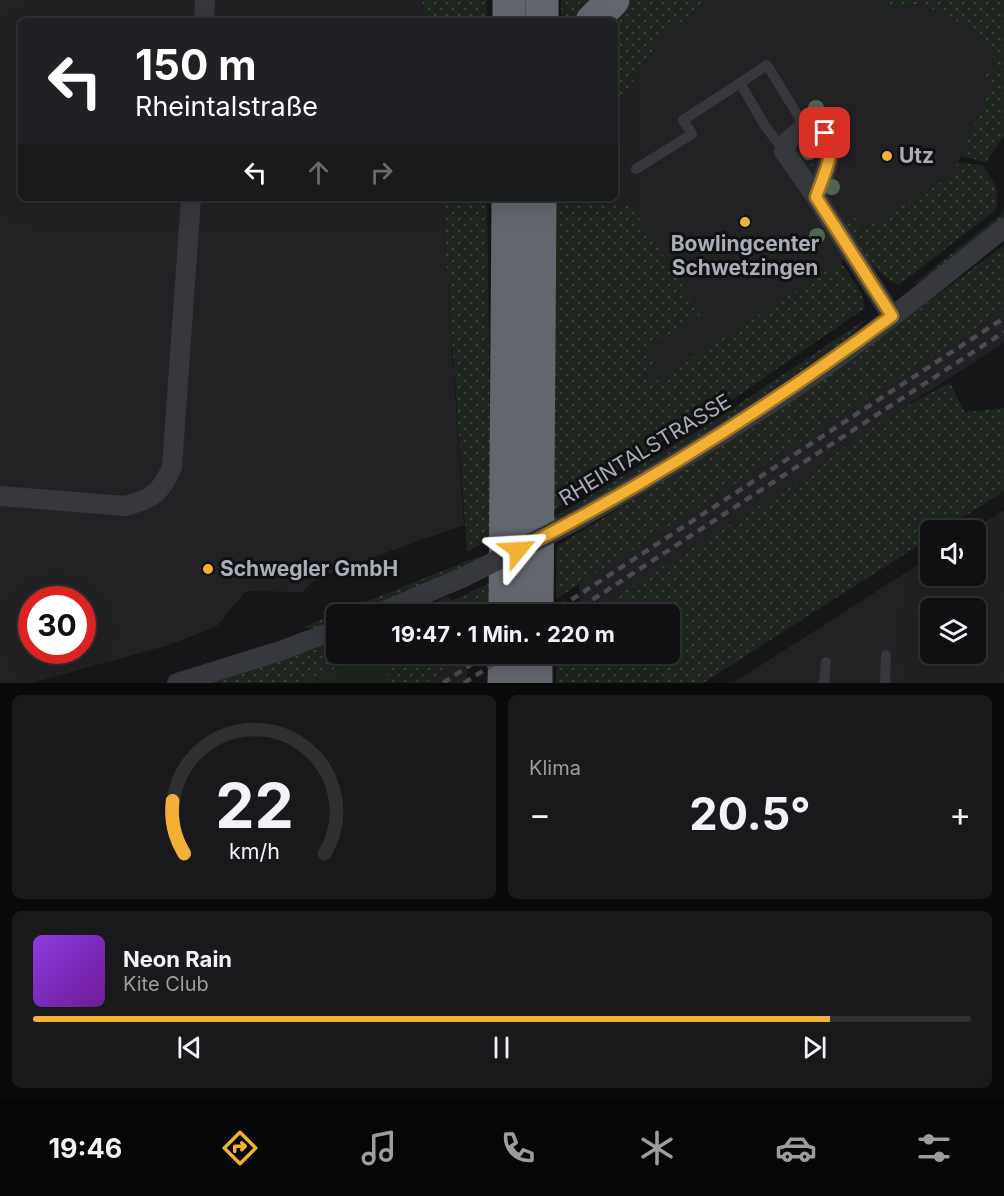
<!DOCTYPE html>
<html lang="de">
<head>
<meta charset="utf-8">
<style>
  :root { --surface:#101012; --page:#19191b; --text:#f1f3f6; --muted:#9c9d9f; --line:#303032; --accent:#f2b134 }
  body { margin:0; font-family:Inter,sans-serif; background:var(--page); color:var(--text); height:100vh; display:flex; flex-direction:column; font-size:22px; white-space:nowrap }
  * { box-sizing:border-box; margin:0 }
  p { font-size:20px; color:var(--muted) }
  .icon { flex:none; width:33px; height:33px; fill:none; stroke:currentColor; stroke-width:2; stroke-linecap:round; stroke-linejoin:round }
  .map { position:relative; height:683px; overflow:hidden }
  .sheet { display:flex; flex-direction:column; gap:12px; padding:12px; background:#09090a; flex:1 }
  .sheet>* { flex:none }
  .guide { position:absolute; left:18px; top:18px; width:600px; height:183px; border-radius:9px; box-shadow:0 6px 24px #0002,0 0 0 2px var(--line); background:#202124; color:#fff; overflow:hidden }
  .fabs { position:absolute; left:920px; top:520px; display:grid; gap:12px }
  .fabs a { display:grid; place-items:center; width:66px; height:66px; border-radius:9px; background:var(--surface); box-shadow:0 6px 24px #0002,0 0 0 2px var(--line); font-size:30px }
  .speed { position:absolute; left:18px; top:586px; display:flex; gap:12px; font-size:30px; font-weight:700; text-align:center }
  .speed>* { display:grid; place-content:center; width:78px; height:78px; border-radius:50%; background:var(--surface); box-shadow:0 6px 24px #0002,0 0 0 2px var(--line); line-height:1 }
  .speed .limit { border:9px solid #d22; background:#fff; color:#111 }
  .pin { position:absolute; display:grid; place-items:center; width:51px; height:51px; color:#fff; margin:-26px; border-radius:12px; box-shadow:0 3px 9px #0006 }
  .me { position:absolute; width:66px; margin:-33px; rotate:63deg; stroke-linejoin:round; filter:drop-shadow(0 0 4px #0008) }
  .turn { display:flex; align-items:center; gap:21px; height:126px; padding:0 18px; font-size:27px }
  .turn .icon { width:78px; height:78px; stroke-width:2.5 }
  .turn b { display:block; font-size:42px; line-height:51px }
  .lanes { display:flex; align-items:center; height:57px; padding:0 18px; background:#0003; justify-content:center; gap:30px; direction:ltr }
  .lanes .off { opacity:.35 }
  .big { font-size:45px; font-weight:700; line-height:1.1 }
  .sheet .card { flex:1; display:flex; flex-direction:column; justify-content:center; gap:9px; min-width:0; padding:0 21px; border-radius:9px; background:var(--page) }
  .sheet .dial { align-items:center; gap:0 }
  .dial svg { height:156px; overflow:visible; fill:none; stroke:var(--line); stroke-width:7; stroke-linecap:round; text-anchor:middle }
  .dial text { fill:var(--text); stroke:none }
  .song { display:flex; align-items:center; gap:18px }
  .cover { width:72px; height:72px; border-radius:9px; background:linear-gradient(135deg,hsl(270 70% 55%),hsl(280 70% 35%)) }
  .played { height:6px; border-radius:3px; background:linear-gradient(90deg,var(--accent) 85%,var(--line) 85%) }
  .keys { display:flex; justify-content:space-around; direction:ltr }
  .heat { display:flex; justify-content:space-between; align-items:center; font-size:33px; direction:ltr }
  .sheet .tiles { flex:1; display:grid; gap:12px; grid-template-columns:1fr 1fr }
  .card:last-child { grid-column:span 2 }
  .trip { position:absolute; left:326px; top:604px; width:354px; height:60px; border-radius:9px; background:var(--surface); box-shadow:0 6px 24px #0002,0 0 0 2px var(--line); font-weight:700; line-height:60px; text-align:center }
  .dock { display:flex; height:96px; justify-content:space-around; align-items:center; background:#060607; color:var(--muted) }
  .dock .icon { width:42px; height:42px }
  .dock .selected { color:var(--accent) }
  .dock b { font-size:27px; color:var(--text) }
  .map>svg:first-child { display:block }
  .built { fill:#222225; fill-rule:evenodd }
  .grass { fill:url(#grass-dots) }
  .garden { fill:#1e261f }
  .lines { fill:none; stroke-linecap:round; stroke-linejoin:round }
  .lane { stroke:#37383d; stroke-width:10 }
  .street { stroke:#37383d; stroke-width:20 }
  .highway { stroke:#63666e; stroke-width:33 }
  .rail { stroke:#4a4c52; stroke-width:4.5; stroke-dasharray:8 6; stroke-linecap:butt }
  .street-bridge { stroke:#37383d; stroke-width:20 }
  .tree { fill:#506452 }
  .route-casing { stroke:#9d7322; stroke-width:15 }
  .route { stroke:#f2b134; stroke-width:10 }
  .poi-dot { fill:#f2b134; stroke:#111113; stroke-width:2 }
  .labels { text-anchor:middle; stroke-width:6; stroke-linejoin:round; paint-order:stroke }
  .poi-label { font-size:21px; font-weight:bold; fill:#a8adb8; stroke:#111113; text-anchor:start }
  .street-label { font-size:21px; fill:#a8adb8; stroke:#111113 }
</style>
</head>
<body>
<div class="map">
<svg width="1004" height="683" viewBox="0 0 1004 683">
  <defs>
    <pattern id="grass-dots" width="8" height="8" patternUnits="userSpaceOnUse" patternTransform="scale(1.5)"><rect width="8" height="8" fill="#1e261f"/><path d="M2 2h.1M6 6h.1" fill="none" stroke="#3c433d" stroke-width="1.8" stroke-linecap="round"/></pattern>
  </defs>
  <rect width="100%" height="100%" fill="#161618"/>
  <!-- built -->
  <g class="built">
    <path d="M0,0h422l3,21h-404v177h421l22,327 -113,40 -37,16 -12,11 -56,-1 -30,36 -51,19 -133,37h-32zM32,600h50v51h-50z"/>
    <path d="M710,0h178l-13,10 47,-6 57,28 21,34 -47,108 -90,56 -4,19 -18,13 -191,124 -8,-12 3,-23 -29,-139 3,-109 43,-67z"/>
    <path d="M1004,311v32l-92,59 -83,56 -17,15 -226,142h-6l-1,-31z"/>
    <path d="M1004,510v173h-271l197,-126v19h45v-45h-4zM930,609h45v45h-45z"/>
    <path d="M470,654l-4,29h-40l43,-29z"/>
  </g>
  <!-- grass -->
  <g class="grass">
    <path d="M422,0h65v21h-62z"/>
    <path d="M561,0h39l-19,21h-20z"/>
    <path d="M624,0h86l-48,36 -43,67 -3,109 14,-8 71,110 -56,36 10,16 -12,8 7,11 191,-123 21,32 3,14 -127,88 -185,114 3,-312h59v-177z"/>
    <path d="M888,0h116v136l-18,26 -25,-6 31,-72 -7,-9 14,-9 -20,-34 -57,-28 -49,6z"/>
    <path d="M812,140l8,9 -9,21 -13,-18 5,-11z"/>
    <path d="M958,162l25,4c9,13 20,29 11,45l-95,74c-27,-13 -39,-35 -56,-59l12,-8 8,12 90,-56z"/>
    <path d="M442,198h45l4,341 -24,13z"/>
    <path d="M1004,212v7l-82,63 -9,2z"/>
    <path d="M1004,245v66l-448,288 1,-53 202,-123 109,-76z"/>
    <path d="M866,319c-16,22 -43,36 -64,51 -79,55 -163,105 -248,150l-1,-2 159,-96z"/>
    <path d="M950,383l15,29 39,-4v83l-62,40h-12v7l-227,145h-147l1,-29h112v-39h-83l226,-142c41,-36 89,-66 138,-90z"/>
    <path d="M479,556v3c-32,14 -112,56 -143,56v5c-11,4 -21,11 -33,7z"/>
    <path d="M494,581v34h-90l45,-19 2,5z"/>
    <path d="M336,642v12h42l-83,29h-85z"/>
    <path d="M385,654h84l-43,29h-38z"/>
  </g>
  <!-- garden -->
  <path class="garden" d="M378,654h7l3,29h-93z"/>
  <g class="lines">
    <!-- lane -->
    <g class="lane">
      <path d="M740,83l27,-18 38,62"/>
      <path d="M636,169l56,-35 -9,-14 57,-37 25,43 19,25"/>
      <path d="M824,683l2,-21"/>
      <path d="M885,683l1,-28"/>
    </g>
    <!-- street -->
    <g class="street">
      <path d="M204,21l1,-21"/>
      <path d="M816,197l-32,-46 4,-10 17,-14c42,5 20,44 11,70l76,119"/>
      <path d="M0,496l125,10c27,-7 36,-13 47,-39l19,-269"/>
      <path d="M571,523c76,-43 151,-87 223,-135 73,-49 141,-105 210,-160"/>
      <path d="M375,615l89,-38"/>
      <path d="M177,683l103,-32 56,-21"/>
    </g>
    <!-- highway -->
    <g class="highway">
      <path d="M509,21v-21"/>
      <path d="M542,21v-21"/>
      <path d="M592,21l21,-21"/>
      <path d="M505,615l3,-417"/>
      <path d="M537,615l3,-417"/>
      <path d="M504,683l1,-29"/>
      <path d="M536,683v-29"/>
    </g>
    <!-- rail -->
    <g class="rail">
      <path d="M548,615l456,-297"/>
      <path d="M569,615l435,-283"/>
      <path d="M443,683l44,-29"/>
      <path d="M464,683l45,-29"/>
    </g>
    <!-- street-bridge -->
    <path class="street-bridge" d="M464,577l107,-54"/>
  </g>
  <!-- trees -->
  <g class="tree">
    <circle cx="816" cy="108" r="8"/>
    <circle cx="841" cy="143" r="8"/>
    <circle cx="809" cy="152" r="8"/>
    <circle cx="832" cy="187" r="8"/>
    <circle cx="817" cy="236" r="8"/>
  </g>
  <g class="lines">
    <!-- route casing -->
    <g class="route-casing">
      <path id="route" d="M518,550c132,-67 255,-146 374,-234l-76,-119c6,-19 22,-46 9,-64"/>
    </g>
    <!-- route -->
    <use href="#route" class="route"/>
  </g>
  <!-- markers -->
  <g class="poi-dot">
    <circle cx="887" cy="156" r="6"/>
    <circle cx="745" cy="222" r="6"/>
    <circle cx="208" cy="569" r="6"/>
  </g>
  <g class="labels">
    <!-- poi labels -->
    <g class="poi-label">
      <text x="899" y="163">Utz</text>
      <text x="745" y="251" text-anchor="middle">Bowlingcenter<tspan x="745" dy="24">Schwetzingen</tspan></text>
      <text x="220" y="576">Schwegler GmbH</text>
    </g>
    <!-- street labels -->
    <g class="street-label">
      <text transform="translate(645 450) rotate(-31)" y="7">RHEINTALSTRASSE</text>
    </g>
  </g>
</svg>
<div class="fabs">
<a><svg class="icon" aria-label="sound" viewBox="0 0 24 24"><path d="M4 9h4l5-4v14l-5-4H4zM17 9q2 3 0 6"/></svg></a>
<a><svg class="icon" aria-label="layers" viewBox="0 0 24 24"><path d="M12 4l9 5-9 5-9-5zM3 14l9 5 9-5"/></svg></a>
</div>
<div class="speed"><div class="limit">30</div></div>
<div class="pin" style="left:825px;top:133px;background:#d93025"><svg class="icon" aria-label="arrive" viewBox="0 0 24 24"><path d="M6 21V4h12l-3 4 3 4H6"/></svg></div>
<svg class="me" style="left:518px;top:550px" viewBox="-20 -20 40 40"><path d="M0-17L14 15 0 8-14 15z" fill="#f2b134" stroke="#fff" stroke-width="4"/></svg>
<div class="trip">19:47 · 1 Min. · 220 m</div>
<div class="guide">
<div class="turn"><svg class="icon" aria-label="left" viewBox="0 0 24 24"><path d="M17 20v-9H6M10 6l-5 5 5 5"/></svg><div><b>150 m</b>Rheintalstraße</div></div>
<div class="lanes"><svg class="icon" aria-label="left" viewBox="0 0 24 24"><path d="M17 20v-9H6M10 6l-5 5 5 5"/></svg><svg class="icon off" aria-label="ahead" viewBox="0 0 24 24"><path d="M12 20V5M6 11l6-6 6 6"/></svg><svg class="icon off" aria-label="right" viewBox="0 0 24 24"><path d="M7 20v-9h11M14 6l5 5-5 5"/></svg></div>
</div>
</div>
<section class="sheet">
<div class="tiles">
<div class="card dial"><svg viewBox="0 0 100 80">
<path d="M14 69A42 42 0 1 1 86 69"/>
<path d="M14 69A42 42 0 0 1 8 42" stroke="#f2b134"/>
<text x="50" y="56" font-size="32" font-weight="700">22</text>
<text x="50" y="72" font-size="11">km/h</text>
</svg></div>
<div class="card"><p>Klima</p>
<div class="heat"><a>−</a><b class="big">20.5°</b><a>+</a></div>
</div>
<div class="card">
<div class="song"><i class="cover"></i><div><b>Neon Rain</b><p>Kite Club</p></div></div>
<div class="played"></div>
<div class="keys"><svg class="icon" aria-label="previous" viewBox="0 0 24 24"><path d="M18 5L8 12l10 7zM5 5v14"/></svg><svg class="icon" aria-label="pause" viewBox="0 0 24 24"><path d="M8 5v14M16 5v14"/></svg><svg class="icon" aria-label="next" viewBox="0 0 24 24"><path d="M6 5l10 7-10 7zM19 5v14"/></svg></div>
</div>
</div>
</section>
<nav class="dock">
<b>19:46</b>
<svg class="icon selected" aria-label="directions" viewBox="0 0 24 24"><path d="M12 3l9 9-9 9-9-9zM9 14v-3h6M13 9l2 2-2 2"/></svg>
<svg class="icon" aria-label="music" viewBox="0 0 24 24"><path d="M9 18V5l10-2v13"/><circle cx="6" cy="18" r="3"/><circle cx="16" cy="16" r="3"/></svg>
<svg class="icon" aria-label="phone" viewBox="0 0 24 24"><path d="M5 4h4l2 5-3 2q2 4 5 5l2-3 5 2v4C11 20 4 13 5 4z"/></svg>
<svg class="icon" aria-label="climate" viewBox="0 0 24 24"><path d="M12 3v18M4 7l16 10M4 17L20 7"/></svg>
<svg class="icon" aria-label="car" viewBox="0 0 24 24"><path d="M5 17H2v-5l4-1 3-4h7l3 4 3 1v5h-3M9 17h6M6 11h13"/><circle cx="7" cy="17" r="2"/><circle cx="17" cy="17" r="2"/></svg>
<svg class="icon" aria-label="filters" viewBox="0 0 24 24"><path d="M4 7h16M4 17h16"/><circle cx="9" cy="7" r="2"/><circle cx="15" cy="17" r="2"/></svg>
</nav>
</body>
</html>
